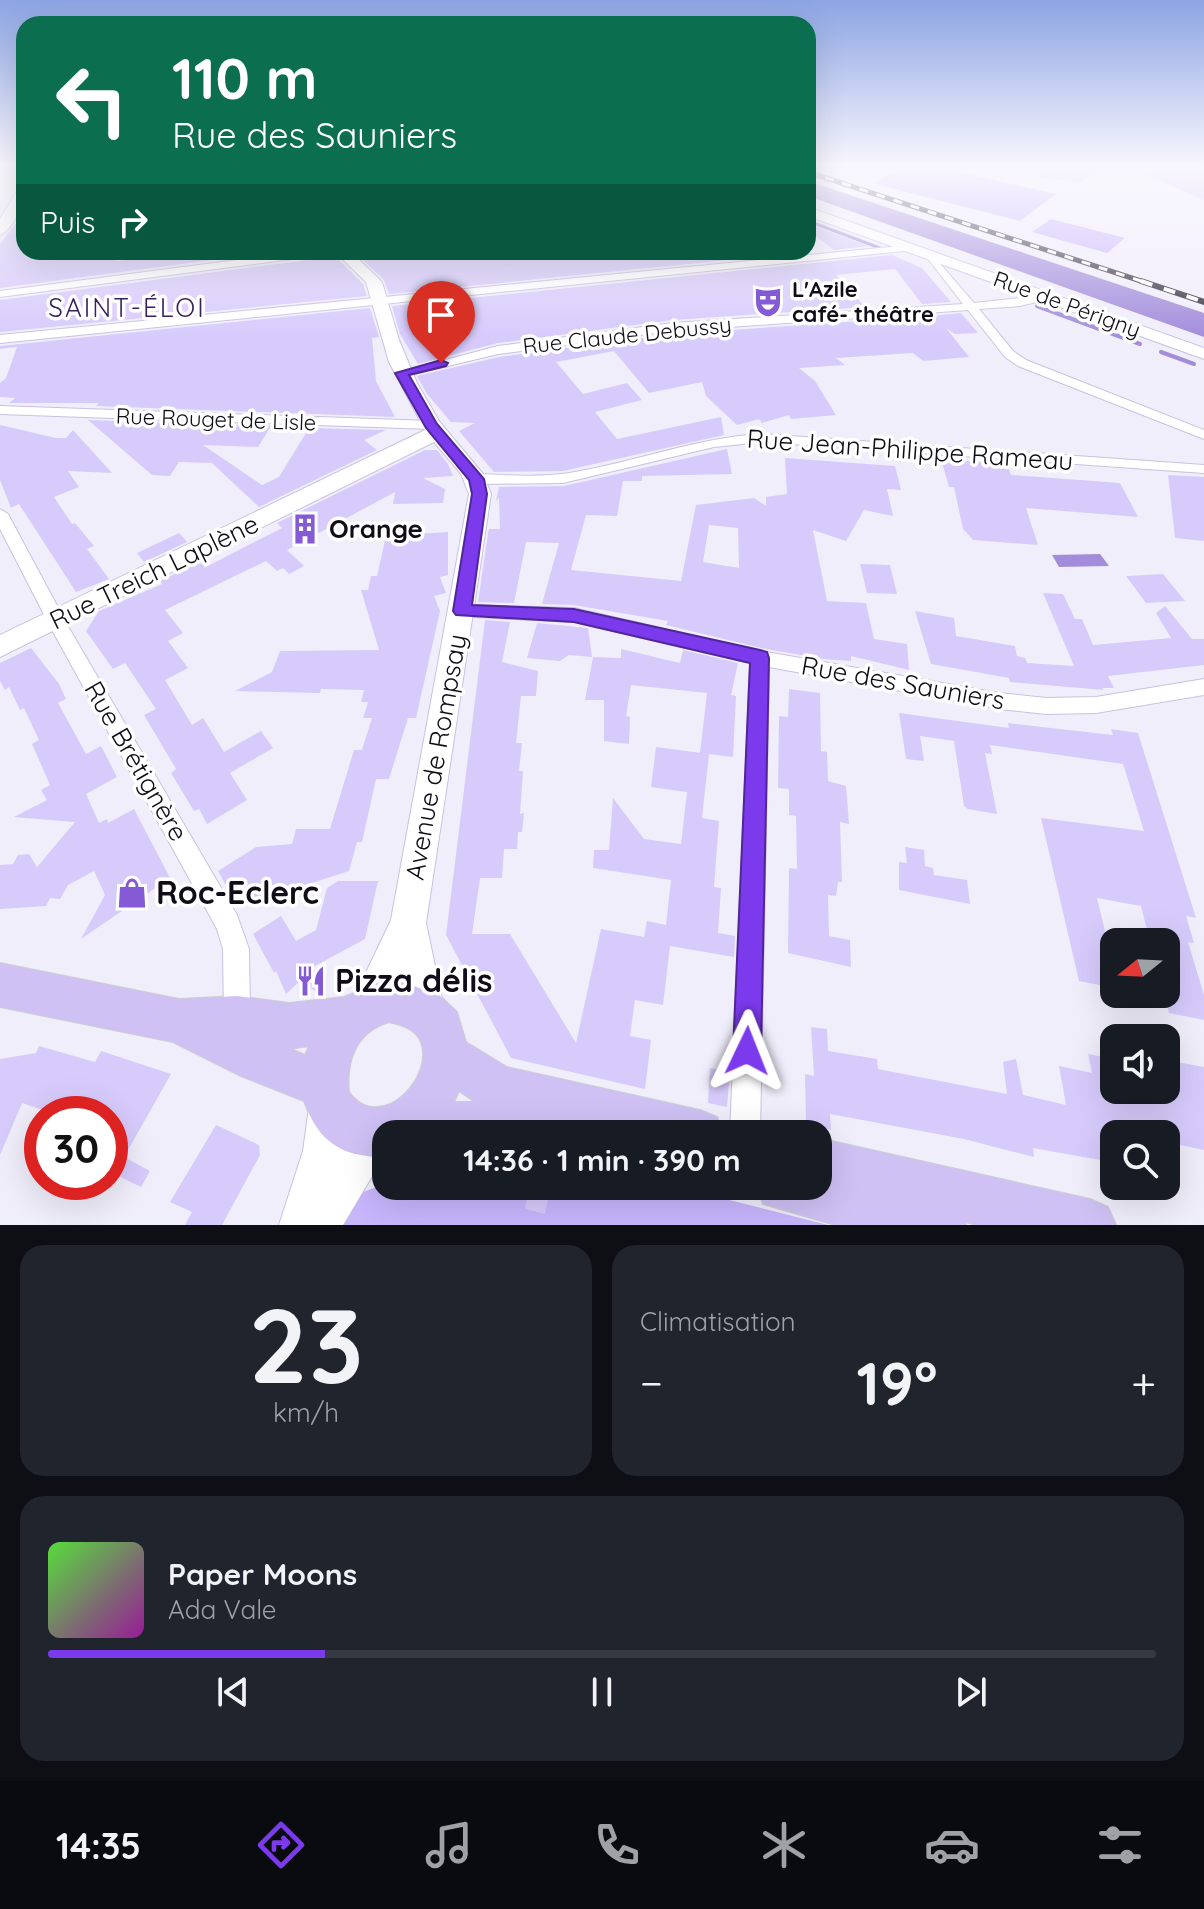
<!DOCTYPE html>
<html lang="fr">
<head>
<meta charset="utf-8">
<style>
  :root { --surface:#171b24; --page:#20242c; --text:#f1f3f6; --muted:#9ea1a6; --line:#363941; --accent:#7c3aed }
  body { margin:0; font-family:Quicksand,sans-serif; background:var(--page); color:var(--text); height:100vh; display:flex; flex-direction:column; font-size:30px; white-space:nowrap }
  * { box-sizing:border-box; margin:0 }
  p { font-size:26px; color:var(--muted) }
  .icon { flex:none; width:44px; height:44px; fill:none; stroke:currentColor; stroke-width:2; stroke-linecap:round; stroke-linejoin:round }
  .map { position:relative; height:1225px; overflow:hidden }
  .drawer { display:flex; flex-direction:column; gap:20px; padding:20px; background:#0d0f14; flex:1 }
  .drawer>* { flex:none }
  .hud { position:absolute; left:16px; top:16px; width:800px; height:244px; border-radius:24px; box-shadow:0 8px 32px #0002; background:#0b6e4f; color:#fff; overflow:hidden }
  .needle { width:52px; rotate:252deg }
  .buttons { position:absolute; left:1100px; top:928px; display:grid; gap:16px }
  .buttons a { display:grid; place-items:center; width:80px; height:80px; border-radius:16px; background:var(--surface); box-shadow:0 8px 32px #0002; font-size:40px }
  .speed { position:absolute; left:24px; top:1096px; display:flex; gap:16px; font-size:40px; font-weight:700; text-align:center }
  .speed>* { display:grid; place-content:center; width:104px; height:104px; border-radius:50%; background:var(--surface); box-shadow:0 8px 32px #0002; line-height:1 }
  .speed .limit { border:12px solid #d22; background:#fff; color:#111 }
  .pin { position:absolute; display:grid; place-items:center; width:68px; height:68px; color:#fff; margin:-82px -34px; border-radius:50% 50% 50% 0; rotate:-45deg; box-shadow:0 0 8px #0007 }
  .pin .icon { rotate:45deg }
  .me { position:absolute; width:88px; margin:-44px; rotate:2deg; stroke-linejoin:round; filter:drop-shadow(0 0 6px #0008) }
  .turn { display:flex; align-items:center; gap:28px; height:168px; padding:0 24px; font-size:36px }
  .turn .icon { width:104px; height:104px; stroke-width:2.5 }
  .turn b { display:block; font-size:56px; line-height:68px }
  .then { display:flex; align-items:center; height:76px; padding:0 24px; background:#0003; gap:16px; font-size:30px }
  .big { font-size:60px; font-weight:700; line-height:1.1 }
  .drawer .tile { flex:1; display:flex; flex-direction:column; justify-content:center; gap:12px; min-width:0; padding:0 28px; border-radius:24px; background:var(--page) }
  .drawer .dial { align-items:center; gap:0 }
  .dial b { font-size:104px; line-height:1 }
  .song { display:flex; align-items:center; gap:24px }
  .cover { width:96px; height:96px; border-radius:12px; background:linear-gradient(135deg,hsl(110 70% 55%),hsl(300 70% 35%)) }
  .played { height:8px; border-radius:4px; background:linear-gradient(90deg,var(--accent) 25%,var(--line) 25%) }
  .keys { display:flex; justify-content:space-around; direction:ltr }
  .heat { display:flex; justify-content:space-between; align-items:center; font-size:44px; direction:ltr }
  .drawer .tiles { flex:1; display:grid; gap:20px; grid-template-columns:1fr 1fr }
  .tile:last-child { grid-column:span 2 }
  .trip { position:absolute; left:372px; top:1120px; width:460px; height:80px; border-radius:24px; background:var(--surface); box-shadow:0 8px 32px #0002; font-weight:700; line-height:80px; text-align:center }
  .tabs { display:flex; height:128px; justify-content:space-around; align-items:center; background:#090b0e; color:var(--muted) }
  .tabs .icon { width:56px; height:56px }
  .tabs .current { color:var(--accent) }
  .tabs b { font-size:36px; color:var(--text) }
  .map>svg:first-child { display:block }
  .green { fill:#c8b6fd }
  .water { fill:#a38ddb }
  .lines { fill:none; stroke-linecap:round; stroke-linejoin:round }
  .stream-far1 { stroke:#a38ddb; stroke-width:3 }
  .stream { stroke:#a38ddb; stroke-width:4 }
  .building { fill:#d7cbfc; fill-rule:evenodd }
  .street-casing { stroke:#c8c1e2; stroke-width:2 }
  .secondary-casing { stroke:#c8c1e2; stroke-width:2 }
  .primary-casing { stroke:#cfcfd1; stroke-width:2 }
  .street { fill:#fff; fill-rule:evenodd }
  .secondary { fill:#fff; fill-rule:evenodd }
  .primary { fill:#cfc1f4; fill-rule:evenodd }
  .rail-far1-casing { stroke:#36333f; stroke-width:5 }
  .rail-casing { stroke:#36333f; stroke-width:6 }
  .rail-far1 { stroke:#fff; stroke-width:3; stroke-dasharray:9; stroke-linecap:butt }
  .rail { stroke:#fff; stroke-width:4; stroke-dasharray:12; stroke-linecap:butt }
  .route { fill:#7c3aed; stroke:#51269a; stroke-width:2 }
  .labels { text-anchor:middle; stroke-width:7; stroke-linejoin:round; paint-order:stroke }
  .far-poi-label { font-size:22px; font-weight:bold; fill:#100d18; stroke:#fff; text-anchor:start }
  .far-street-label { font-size:22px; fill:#100d18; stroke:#fff }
  .far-quarter-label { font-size:26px; letter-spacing:2px; fill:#36215c; stroke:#fff }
  .street-label { font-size:26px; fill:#100d18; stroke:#fff }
  .poi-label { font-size:26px; font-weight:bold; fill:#100d18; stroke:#fff; text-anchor:start }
  .near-poi-label { font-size:32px; font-weight:bold; fill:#100d18; stroke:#fff; text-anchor:start }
</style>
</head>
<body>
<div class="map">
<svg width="1204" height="1225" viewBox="0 0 1204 1225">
  <rect width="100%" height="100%" fill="#f1eefc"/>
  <!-- green -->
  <g class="green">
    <path d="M903,167h33l120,27 -36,27 -148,-38z"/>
    <path d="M1051,219l74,19 -18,15 -75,-21z"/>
    <path d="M386,1183v3h288l154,39h-511l36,-29z"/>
  </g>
  <!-- water -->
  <g class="water">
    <path d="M808,181l396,132v24l-396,-141z"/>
    <path d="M1100,554l9,12 -50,1 -7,-12z"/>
  </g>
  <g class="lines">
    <!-- stream-far1 -->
    <path class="stream-far1" d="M808,221l72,27"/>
    <!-- stream -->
    <g class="stream">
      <path d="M1037,306l103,38"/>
      <path d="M1161,352l33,12"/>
    </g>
  </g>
  <!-- building -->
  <g class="building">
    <path d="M1038,167h65l-23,16 -43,-6z"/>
    <path d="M1172,167h32v33l-61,-27z"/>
    <path d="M24,205v41l-3,7 46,-1v8l51,-5 -1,6 43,-6v-3l105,1 -265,35v-44l17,-22z"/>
    <path d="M808,224l44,16 17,6 -35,4 -26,-20z"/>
    <path d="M355,252h454l-420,42 -5,-14z"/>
    <path d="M330,254h3l30,30 4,12 -367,36v-32l323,-42z"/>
    <path d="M892,255l30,13 29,34 -29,2 -27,-35 -59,6 29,32 -192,13 -175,23 -80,21 -18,-30 -8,-28z"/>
    <path d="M370,308l9,29 -7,1 4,43 19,36 -299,-11 3,-3h-90l6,-5 -15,-1v-14l6,-5 11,-31 -17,2v-3z"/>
    <path d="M961,313l17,20 -23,1 -9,-6 23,29 -46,4 -10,-8 -77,5 9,7 -46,3 16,13 21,34 -45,4 -2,-4 -27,8 -3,-4 -22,6 -31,-29 -4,-14 -53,11 -35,-42 -58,11 27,32 44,-11 15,17 -47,12 22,27 104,-22 3,18 -161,36 -69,1 -35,-41 16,-8 -24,-1 -24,-28 -10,-18 82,-19 174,-23 203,-14 5,4 55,-4 -5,-4z"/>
    <path d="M88,420l183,6 -13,21 -55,-2 59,40 17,-8 30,-49 77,2 -22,10 13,10 -118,57 -47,-44 -33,-1 -9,14 -18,-1z"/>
    <path d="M0,425l56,13h10l7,-8 39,43 -44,-2 11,16 -25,10 18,27 3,-1 19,23 -7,3 22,30 -33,13 -57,-88 -8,4 -11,-28z"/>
    <path d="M727,449l5,25 -90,2v5h-19l-6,35 -31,-1 -15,55 110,11 15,-76 58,-7 12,8v-9l21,-3 -2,-36 110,8 6,24 -14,-1 6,27 -29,-6 -18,31 -33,-11 14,71 39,2 8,36 33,5 2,26 -58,-14v5l-28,-2 -62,-11 -95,-23 2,-4 -94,-16 -32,-1 17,-61 -33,-1 -12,61 -36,-1 10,-69 1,-4h11l-1,-31 -3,3 3,-14 65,-1zM709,525l29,3 1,40 -36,-6z"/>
    <path d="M425,450h12l11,14 5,12 -30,2 22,11 -2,14 -50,1 2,-12 -108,58 17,16 -15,8 -6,-6 -6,3 -11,-10 -101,49 18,23 -15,8 20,27 -23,12 27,45 11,-7 21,34 37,-21 12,17 -43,25 17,27 -40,24 -8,-15 -5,2 -23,-38 5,-4 -32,-54 12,-6 -31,-46 -12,6 -27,-38 13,-20 63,-27 -2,-3 43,-21 1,8 78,-40 -5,-5z"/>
    <path d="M941,459l66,5 4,11 109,8 18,34 -112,-9 12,37 -65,-5 -10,-11 -9,-42h-5z"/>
    <path d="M1168,475l36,2v64l-29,-3z"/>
    <path d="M448,532v43l-8,2 6,16 -12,3 6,15 -24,107h-8l-19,61h-13l-14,63h-5l-8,29 -111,36 -20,-36 38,-24 36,-3 4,-15h34l24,-79h8l10,-32h-9l5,-16h-7l3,-12 -43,-1 -1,4 -85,-2 37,-19 8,-21 99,-1 -18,-60h7l3,-14h6l9,-40z"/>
    <path d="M179,533l8,9 -43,20 -7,-9z"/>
    <path d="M860,564l30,1 7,29 -30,-1z"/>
    <path d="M1163,574l22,27 -39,2 -20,-27z"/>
    <path d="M1043,593l20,1 12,25h7l11,26 78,-7 -15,-25 9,-7 27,33h12v26l-96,11 6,12h-12l2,2 -94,-8 -1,-4 -78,-14 -16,-53 39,7 2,18 59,10 2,10 8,2 2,5 47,3z"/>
    <path d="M485,620l25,2 -8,40 36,9 -2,25h-15l-5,47h6l-3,28h4l-3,43 4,-1 -2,19h-4l-1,17h-13l-2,29h-22l-8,56h38l66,109 25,-114 43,8 3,-16 19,4 5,-45 -78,-12 1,-18h15l4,-52 31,41 37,5 6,-52 -36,-5 5,-40 53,7 -7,64 17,3 -5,66 7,1 -3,45 17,3 -1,21 -64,-11 -7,59 -28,-5 -5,36 21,4 -6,49 -134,-31 -65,-123z"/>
    <path d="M537,623l51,5 4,29 -23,-2 -9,6 -33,-3z"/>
    <path d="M31,648l28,36 7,15 -8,4 28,51 15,-8 16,31 -31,17 13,29 8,-4 1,4 26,-14 36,69 -89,61 24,-44 -11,-24 -26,14 -8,14 -10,-1 -4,8 -46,3v-44l13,-1 5,-9 11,-1 8,13 38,-45 -61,-5 33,-17 -6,-10 9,-5 -18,-41 7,-4 -15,-32 -4,2 -11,-23 -4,3 -5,-9v-18z"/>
    <path d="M621,649l59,14 3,-13 55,13 -7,32 5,1 -3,61 -33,-4 7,-60 -76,-8 -5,31 4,1 -1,27 -25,-3v-41h-19l8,-43 28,1z"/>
    <path d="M789,689l31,4 1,58 6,1 1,29 18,5 3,38 -9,-2 2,60h-4l-2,14 -8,-1 1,41 21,4 1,27 -63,-14 1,-85 8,1 -1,-53 -7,-1v-26l-11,-1 1,-72 9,1z"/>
    <path d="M899,713l110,15 -1,-5 105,12 -2,-6 27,4 58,185 -10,-2 8,27 -6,-1 16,53v25l-35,-7 -3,-12v-59h-16l-9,-36 -44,-8 17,70v20l-35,-7 -38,-163 103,13 -21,-67 -133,-19 2,9 -7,-1 12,61 -29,-5 -4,-3 -10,-65 -34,-5 4,25 -18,-2z"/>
    <path d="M905,847l19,3 1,16 8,2 1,7 33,5 3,24 -71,-14v-28l8,1z"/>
    <path d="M338,881h40l-13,58 -52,28 14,29h-4l-23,-15 -14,13 -10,-23 -2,2 -21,-39 28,-18 15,25 20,-11 11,-42z"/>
    <path d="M811,1027l16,2 1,22 49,8 1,10 129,25 -4,-32 13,-3 7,36 43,10 -7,-39 33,7 -4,-19 26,5v31h52v-30l38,7v83l-38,-8v-8h-39l-22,-5 6,33 -78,-14 1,9 -70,-18 -134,-25 1,16 -25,-5 -1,-51 9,2z"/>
    <path d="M39,1046l56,16 6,-11 70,23 -47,83 26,14 -9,16 -27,-13 -4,7v-67h-55l-33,-11 -22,52v-96l36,-6z"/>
    <path d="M710,1068l20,4 -3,35 -19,-4z"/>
    <path d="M216,1125l43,20 1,10 -38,70h-37l7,-13 -22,-10z"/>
    <path d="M529,1186l21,3 -5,25 -20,-5z"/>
  </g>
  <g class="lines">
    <!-- street casing -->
    <g class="street-casing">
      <g id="street">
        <path d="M910,245l5,3 -1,2 -914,93v-8z"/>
        <path d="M299,252h29l-5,3 -323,42v-6z"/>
        <path d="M930,252l44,51 75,-8v4l-29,7 -41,3 34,42 13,9 178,70v9l-186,-73 -13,-9 -37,-47 -295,21 -175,23 -96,23 -6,-4 102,-27 175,-23 290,-19 -38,-49z"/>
        <path d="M0,406l431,15 7,4 -7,4 -431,-15z"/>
        <path d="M761,434l443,31v8l-443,-31 -47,5 -151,36 -86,1 -8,-5 8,-5c33,1 66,4 98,-2 63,-11 122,-34 186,-38z"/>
        <path d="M0,509l8,5 61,114 168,287 12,34 1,69 -4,9 -9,4 -9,-4 -4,-9 -1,-69 -6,-20 -165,-299 -52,-101z"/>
        <path d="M462,605l112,3 186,43 239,42 47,5 50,-1 108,-18v16l-108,18 -50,1 -47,-5 -230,-42 -9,467h-30l20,-471 -176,-41 -118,-6 -3,-5z"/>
      </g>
    </g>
    <!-- secondary casing -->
    <g class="secondary-casing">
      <g id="secondary">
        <path d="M24,185c0,17 -8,42 -24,50v-16l20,-33z"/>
        <path d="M808,207l396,141v11l-396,-143z"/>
        <path d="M335,252h16l31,30 17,58 18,43 22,38 44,53 8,20 -65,429 18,86 -5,14 -14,5 -14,-5 -11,-43 -17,40 -14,5 -14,-5 -5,-14 41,-86 78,-426 -8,-20 -27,-32 -434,215v-22l425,-205 -36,-68 -23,-80z"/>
        <path d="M330,1087l15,6 6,15 -4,28 12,-18 15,-6 15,6 6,15 -9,1v19l-43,72h-64l24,-74 6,-43 6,-15z"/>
      </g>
    </g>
    <!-- primary casing -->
    <g class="primary-casing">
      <g id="primary">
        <path d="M0,963l179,36 58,-3 52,7 55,-6 45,-19 49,16 19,18 9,30 41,25 193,43 17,7 7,17h-132l-46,-10 4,10h-164v22c-9,3 -16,0 -25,-1 -31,-5 -47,-25 -57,-54l-63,-25 -68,-34 -173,-35zM389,1022c12,3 25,6 31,18 17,34 -38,96 -71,52 -3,-31 7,-60 40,-70zM309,1046l-4,9 -16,-7v1zM459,1091l16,11h-21z"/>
        <path d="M818,1138l272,61 18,8 8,18h-139l-12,-3 1,3h-131l-72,-21 -7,-18h62z"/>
      </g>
    </g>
    <!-- street -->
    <use href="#street" class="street"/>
    <!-- secondary -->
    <use href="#secondary" class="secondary"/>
    <!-- primary -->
    <use href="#primary" class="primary"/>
    <!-- rail-far1 casing -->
    <g class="rail-far1-casing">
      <path id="rail-far1" d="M808,172l339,111"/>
    </g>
    <!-- rail casing -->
    <g class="rail-casing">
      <path id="rail" d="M1141,281l63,21"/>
    </g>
    <!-- rail-far1 -->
    <use href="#rail-far1" class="rail-far1"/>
    <!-- rail -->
    <use href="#rail" class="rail"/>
  </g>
  <!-- sky -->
  <linearGradient id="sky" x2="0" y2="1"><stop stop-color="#8ca4e3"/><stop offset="0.49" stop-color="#f9f7fe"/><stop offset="1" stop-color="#f9f7fe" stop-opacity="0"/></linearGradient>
  <rect width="1204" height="338" fill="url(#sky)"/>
  <!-- route -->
  <path class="route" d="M441,360l7,3 -2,3 -37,9 28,49 47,55 3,15 -15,111 102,4 186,41 7,2 2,6 -8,393 -4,10 -10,4 -9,-4 -5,-10 17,-388 -176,-41 -118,-7 -3,-4 19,-117 -3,-14 -43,-52 -31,-55z"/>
  <!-- icons -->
  <defs>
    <g id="theatre-bare" transform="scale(2.4)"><path d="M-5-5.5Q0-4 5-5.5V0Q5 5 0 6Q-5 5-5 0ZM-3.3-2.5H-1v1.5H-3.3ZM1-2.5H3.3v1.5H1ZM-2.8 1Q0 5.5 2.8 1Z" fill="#845bd4" stroke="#fff" stroke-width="2.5" paint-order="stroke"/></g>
    <g id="building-bare" transform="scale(2.4)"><path d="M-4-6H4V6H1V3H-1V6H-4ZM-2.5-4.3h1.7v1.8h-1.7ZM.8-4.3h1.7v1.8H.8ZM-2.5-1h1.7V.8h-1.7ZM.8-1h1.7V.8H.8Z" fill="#845bd4" stroke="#fff" stroke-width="2.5" paint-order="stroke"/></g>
    <g id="shop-bare" transform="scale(2.4)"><path d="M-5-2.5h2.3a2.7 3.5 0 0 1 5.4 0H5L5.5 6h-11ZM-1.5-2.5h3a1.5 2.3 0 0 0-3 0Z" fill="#845bd4" stroke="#fff" stroke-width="2.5" paint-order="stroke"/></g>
    <g id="restaurant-bare" transform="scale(2.4)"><path d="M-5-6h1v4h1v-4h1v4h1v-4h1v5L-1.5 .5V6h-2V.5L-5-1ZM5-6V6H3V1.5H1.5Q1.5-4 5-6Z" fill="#845bd4" stroke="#fff" stroke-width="2.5" paint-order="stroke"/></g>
  </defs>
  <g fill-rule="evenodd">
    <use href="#theatre-bare" x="768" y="302"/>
    <use href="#building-bare" x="305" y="529"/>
    <use href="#shop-bare" x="132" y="893"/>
    <use href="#restaurant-bare" x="311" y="981"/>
  </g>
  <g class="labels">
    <!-- far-poi labels -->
    <g class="far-poi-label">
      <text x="792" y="297">L'Azile<tspan x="792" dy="25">café- théâtre</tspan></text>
    </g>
    <!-- far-street labels -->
    <g class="far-street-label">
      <text transform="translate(1067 304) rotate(20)" y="8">Rue de Périgny</text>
      <text transform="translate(627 335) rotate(-6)" y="8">Rue Claude Debussy</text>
      <text transform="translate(216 419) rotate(2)" y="8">Rue Rouget de Lisle</text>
    </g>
    <!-- far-quarter labels -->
    <g class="far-quarter-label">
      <text x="127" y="317">SAINT-ÉLOI</text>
    </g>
    <!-- street labels -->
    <g class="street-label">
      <text transform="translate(910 450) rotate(4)" y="9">Rue Jean-Philippe Rameau</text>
      <text transform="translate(154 572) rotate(-26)" y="9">Rue Treich Laplène</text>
      <text transform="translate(903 683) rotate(10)" y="9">Rue des Sauniers</text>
      <text transform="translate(436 757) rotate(-80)" y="9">Avenue de Rompsay</text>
      <text transform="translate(136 761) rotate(60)" y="9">Rue Brétignère</text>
    </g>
    <!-- poi labels -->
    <g class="poi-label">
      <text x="329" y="538">Orange</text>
    </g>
    <!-- near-poi labels -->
    <g class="near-poi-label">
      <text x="156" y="904">Roc-Eclerc</text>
      <text x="335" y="992">Pizza délis</text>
    </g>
  </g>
</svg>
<div class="buttons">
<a><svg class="needle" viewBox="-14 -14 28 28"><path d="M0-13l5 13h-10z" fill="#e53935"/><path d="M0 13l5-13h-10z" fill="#9ea1a6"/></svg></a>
<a><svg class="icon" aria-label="sound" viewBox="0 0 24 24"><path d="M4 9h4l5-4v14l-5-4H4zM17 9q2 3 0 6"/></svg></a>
<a><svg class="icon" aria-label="search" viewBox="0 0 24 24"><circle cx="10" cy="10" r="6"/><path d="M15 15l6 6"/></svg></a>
</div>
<div class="speed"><div class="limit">30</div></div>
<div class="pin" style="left:441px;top:363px;background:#d93025"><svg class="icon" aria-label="arrive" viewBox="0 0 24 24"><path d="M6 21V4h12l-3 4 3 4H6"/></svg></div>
<svg class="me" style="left:747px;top:1051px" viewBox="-20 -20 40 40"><path d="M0-17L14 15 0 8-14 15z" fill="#7c3aed" stroke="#fff" stroke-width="4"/></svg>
<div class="trip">14:36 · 1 min · 390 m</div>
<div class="hud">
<div class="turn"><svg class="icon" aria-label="left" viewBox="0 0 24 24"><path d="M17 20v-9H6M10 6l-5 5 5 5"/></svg><div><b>110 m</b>Rue des Sauniers</div></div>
<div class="then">Puis<svg class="icon" aria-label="right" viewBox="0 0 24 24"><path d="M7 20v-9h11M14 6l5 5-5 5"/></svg></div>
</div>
</div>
<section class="drawer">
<div class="tiles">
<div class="tile dial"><b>23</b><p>km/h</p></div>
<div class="tile"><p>Climatisation</p>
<div class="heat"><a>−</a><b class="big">19°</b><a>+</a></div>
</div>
<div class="tile">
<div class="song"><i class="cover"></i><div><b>Paper Moons</b><p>Ada Vale</p></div></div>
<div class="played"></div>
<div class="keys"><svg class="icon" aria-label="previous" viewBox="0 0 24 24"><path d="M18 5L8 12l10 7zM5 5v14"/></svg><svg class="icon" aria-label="pause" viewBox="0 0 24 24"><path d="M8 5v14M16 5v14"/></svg><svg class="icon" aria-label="next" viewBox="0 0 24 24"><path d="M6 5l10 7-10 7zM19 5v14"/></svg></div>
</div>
</div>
</section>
<nav class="tabs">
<b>14:35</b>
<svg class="icon current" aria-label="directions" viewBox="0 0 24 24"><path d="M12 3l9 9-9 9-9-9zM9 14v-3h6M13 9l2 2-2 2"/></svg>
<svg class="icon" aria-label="music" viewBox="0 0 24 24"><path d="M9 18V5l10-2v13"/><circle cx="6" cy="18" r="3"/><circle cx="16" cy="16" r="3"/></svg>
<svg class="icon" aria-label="phone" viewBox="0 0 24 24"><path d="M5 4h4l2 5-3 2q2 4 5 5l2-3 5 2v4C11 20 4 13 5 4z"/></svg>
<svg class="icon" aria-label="climate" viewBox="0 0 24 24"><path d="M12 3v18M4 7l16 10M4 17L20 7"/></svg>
<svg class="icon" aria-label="car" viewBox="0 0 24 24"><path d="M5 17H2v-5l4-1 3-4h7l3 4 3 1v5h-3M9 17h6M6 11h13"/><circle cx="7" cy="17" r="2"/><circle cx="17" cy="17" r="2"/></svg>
<svg class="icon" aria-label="filters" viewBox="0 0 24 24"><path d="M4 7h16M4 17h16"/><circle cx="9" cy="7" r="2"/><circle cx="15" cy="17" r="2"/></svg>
</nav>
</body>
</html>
